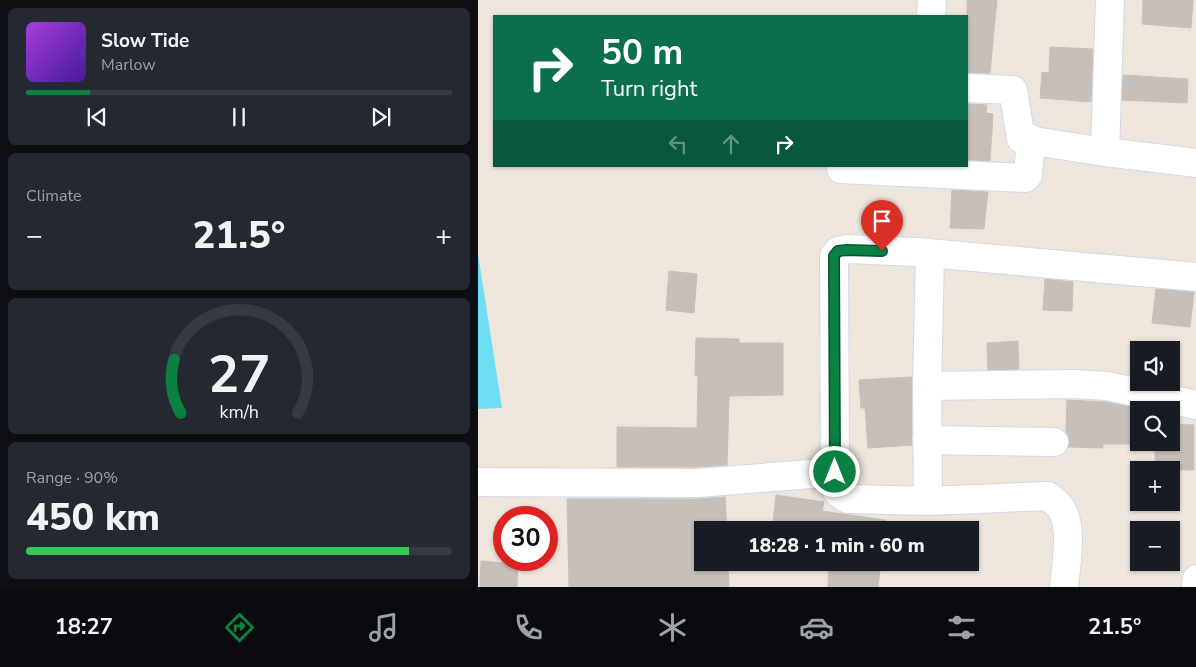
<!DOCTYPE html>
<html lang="en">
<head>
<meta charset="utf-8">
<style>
  :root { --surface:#171b24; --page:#242831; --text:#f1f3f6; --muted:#9ea1a6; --line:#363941; --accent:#0b8043 }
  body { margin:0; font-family:"Nunito Sans",sans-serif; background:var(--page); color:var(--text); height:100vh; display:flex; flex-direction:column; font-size:19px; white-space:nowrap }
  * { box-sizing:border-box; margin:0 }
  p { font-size:16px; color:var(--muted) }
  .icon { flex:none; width:28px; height:28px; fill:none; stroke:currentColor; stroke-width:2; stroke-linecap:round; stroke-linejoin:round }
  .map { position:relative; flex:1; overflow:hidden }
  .panel { display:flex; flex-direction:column; gap:8px; padding:8px; background:#0d0f14; width:478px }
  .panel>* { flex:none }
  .guide { position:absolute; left:15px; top:15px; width:475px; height:152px; border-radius:0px; box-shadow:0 1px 4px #0004; background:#0b6e4f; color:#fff; overflow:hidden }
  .tools { position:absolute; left:652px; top:341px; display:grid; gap:10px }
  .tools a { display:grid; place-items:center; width:50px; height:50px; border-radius:0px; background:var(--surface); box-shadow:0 1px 4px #0004; font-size:25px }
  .speed { position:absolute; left:15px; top:506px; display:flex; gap:10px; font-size:25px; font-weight:700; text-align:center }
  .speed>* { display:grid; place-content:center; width:65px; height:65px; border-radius:50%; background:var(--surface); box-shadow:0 1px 4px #0004; line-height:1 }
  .speed .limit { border:8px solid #d22; background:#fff; color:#111 }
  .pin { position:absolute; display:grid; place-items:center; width:42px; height:42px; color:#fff; margin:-51px -21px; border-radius:50% 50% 50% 0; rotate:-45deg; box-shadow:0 0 5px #0007 }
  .pin .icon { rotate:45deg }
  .me { position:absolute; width:55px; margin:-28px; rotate:0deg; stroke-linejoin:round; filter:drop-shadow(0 0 4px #0008) }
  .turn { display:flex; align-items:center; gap:18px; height:105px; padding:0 25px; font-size:22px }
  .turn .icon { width:65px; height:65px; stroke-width:2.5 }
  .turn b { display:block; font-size:35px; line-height:42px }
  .lanes { display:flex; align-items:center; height:48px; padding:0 25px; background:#0003; justify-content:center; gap:25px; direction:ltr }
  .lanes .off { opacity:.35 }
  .big { font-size:38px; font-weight:800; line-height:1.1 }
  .panel .card { flex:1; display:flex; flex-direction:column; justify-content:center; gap:8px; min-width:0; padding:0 18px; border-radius:8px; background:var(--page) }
  .panel .dial { align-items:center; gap:0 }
  .dial svg { height:130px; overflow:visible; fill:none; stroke:var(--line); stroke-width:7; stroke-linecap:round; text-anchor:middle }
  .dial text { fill:var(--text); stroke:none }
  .song { display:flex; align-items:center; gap:15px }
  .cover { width:60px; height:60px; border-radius:8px; background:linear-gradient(135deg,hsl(280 70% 55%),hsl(260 70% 35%)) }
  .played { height:5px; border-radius:2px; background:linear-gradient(90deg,var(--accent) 15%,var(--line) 15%) }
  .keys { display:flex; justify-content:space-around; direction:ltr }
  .heat { display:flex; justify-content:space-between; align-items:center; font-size:28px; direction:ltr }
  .charge { height:8px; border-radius:4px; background:linear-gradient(90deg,#34c759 90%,var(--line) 0) }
  .trip { position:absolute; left:216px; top:521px; width:285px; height:50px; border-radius:0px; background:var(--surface); box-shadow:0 1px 4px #0004; font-weight:800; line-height:50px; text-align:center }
  .menu { display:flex; height:80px; justify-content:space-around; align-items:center; background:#090b0e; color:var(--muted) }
  .menu .icon { width:35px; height:35px }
  .menu .active { color:var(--accent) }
  .menu b { font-size:22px; color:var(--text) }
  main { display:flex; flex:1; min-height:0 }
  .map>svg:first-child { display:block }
  .water { fill:#6ddef3 }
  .building { fill:#c6bfba; stroke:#c9c1b7 }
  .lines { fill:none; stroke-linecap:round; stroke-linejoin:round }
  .minor-casing { stroke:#d2d8e5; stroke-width:30 }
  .minor { stroke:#fff; stroke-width:28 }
  .route-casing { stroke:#07532c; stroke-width:12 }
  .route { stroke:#0b8043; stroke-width:9 }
</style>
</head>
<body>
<main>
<section class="panel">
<div class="card">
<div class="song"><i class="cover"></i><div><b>Slow Tide</b><p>Marlow</p></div></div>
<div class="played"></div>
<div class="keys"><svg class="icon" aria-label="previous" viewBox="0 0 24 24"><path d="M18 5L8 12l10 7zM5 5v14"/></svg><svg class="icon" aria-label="pause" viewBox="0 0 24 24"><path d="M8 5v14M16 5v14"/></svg><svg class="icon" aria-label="next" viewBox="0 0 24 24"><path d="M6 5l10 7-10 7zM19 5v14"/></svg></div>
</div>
<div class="card"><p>Climate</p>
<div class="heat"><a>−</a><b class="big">21.5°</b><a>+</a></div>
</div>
<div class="card dial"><svg viewBox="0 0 100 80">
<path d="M14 69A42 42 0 1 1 86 69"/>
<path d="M14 69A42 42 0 0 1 10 36" stroke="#0b8043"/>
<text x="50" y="56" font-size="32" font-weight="700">27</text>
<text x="50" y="72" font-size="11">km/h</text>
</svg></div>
<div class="card"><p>Range · 90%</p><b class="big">450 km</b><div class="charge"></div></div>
</section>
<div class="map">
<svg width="719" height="587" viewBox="0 0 719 587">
  <rect width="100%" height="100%" fill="#eee5dd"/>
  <!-- water -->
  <path class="water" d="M0,254l24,154 -24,1z"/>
  <!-- building -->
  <g class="building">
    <path d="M489,0h30l-7,73h-23z"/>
    <path d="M665,0h50l-2,28 -49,-4z"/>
    <path d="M572,47l43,2 -2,53 -51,-4 2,-26 7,1z"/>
    <path d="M645,75l65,4 -1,24 -65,-3z"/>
    <path d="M489,104l20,1 -1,8 7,1 -3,47 -23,-1z"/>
    <path d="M474,190l36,2 -4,37 -34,-1z"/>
    <path d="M191,271l28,3 -3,39 -28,-3z"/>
    <path d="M567,279l28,3 -1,29 -29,-1z"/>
    <path d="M678,289l38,3 -4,35 -38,-4z"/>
    <path d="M218,338l43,1v4h44v52l-54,1 -2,69 -30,2h-80v-40l80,1 1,-52h-3z"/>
    <path d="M540,341l1,28 -31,1 -1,-27z"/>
    <path d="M434,377v68l-44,3 -3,-40h-4l-2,-28z"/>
    <path d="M589,400l38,2 37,7 -3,1v32h4v2h-40v4l-35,-1 2,-5 -4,-9z"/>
    <path d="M694,424l22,1v45h-39v-28h17z"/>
    <path d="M298,495l48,7 -2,9 64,9 -1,10h-113z"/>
    <path d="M247,497l2,33h-24v32h25l1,25h-160l-2,-88h131z"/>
    <path d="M3,561l37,3 -1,23h-37z"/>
    <path d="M351,562h52l-3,25h-50z"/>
  </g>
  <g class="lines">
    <!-- minor casing -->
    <g class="minor-casing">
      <g id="minor">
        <path d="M453,16l1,-16"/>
        <path d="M489,88l46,2 8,49 84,13 92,11"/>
        <path d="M627,152l5,-152"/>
        <path d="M363,169l184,9 3,-3 3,-36"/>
        <path d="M449,386l148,-2 32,2 90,19"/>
        <path d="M449,440l127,2"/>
        <path d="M357,472l-1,-216 4,-5 9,-2 70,3 280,25"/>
        <path d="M0,482l220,1 137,-11c0,16 -2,20 13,27l80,2 120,-5c5,4 11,8 14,14 11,20 4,54 2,77"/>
        <path d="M450,501l-1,-115 3,-132"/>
        <path d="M718,587l1,-8"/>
      </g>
    </g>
    <!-- minor -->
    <use href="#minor" class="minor"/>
  </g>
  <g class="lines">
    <!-- route casing -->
    <g class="route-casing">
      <path id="route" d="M357,472l-1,-216 4,-5 9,-1 35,1"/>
    </g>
    <!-- route -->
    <use href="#route" class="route"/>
  </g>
</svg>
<div class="tools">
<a><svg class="icon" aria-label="sound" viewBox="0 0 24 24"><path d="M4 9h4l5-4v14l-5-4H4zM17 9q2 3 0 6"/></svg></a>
<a><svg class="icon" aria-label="search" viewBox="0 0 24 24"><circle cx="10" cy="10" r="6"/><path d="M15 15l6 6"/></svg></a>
<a>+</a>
<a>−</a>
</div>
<div class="speed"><div class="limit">30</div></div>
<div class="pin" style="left:404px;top:251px;background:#d93025"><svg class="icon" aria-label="arrive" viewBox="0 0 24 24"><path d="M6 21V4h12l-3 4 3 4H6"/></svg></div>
<svg class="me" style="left:357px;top:472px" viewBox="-20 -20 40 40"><circle r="17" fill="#0b8043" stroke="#fff" stroke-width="3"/><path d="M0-11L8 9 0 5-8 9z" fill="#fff"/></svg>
<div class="trip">18:28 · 1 min · 60 m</div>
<div class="guide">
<div class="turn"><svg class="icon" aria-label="right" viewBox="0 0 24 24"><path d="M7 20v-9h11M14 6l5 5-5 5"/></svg><div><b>50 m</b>Turn right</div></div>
<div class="lanes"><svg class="icon off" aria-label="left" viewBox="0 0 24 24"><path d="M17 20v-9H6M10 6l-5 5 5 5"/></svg><svg class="icon off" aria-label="ahead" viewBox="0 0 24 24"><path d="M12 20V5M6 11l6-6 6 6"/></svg><svg class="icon" aria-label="right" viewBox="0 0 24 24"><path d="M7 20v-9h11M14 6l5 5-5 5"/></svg></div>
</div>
</div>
</main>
<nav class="menu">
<b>18:27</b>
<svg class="icon active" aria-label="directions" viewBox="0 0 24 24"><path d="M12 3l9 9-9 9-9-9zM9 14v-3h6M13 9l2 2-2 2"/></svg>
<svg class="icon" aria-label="music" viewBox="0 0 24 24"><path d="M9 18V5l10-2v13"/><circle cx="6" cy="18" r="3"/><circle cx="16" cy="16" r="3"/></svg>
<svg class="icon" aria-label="phone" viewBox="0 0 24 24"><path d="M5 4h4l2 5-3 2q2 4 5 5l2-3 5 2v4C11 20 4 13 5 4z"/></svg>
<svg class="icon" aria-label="climate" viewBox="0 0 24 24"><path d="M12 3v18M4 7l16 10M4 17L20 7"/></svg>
<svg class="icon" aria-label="car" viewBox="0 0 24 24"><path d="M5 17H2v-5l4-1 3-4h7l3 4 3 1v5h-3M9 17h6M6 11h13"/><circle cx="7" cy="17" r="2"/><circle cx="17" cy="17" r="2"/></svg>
<svg class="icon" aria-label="filters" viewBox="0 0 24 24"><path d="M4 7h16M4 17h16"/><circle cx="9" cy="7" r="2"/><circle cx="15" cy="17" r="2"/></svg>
<b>21.5°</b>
</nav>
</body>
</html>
